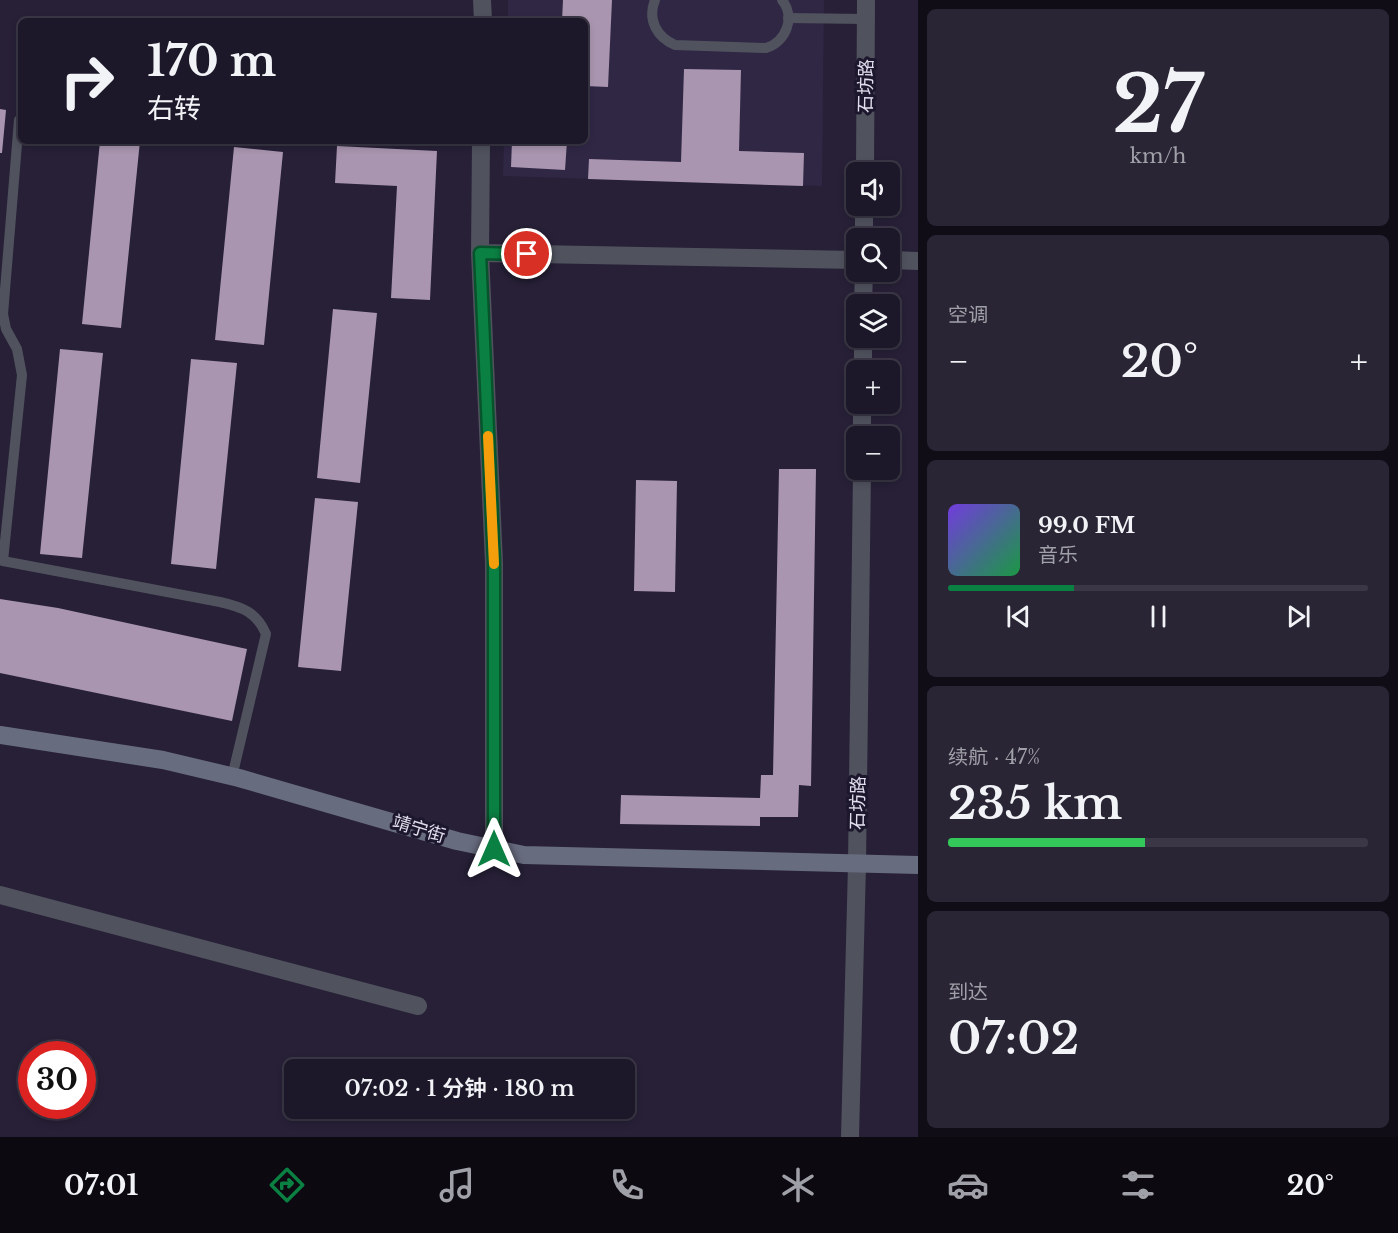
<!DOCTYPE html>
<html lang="zh">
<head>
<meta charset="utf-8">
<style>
  :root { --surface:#1d1829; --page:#2a2535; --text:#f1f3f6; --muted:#a0a0a8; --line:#3b3746; --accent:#0b8043 }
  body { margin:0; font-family:"Libre Baskerville","Noto Sans SC",serif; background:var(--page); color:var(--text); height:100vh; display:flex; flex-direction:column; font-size:22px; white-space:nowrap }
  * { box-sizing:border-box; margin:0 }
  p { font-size:20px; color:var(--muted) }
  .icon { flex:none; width:33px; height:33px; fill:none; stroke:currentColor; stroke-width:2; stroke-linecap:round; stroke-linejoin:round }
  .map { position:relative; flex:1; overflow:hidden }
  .panel { display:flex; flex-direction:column; gap:9px; padding:9px; background:#100d17; width:480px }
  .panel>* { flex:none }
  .banner { position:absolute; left:18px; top:18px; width:570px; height:126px; border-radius:9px; box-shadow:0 3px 9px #0003,0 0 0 2px var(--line); background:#1d1829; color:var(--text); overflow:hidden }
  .controls { position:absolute; left:846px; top:162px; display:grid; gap:12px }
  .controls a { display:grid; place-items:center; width:54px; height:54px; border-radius:9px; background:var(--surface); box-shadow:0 3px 9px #0003,0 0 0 2px var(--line); font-size:30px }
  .speed { position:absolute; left:18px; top:1041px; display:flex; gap:12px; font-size:30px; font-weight:700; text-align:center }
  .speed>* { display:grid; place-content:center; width:78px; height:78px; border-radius:50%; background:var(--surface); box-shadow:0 3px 9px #0003,0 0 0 2px var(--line); line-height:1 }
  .speed .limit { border:9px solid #d22; background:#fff; color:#111 }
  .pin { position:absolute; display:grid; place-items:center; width:51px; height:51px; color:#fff; margin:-26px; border:3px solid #fff; border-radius:50%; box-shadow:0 2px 6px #0007 }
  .me { position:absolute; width:66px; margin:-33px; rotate:0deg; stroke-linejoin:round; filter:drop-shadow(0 0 4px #0008) }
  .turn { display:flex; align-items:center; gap:21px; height:126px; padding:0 30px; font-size:27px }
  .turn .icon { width:78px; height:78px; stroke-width:2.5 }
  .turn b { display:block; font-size:42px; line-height:51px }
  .big { font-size:45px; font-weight:600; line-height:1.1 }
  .panel .widget { flex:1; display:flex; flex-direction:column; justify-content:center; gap:9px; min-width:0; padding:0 21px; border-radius:9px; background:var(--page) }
  .panel .dial { align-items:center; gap:0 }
  .dial b { font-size:78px; line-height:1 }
  .song { display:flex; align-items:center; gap:18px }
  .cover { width:72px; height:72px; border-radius:9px; background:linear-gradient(135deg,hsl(260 70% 55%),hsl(140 70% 35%)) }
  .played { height:6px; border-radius:3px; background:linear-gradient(90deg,var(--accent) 30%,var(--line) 30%) }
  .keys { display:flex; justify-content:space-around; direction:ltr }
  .heat { display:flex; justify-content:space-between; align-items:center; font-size:33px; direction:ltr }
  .charge { height:9px; border-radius:4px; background:linear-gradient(90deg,#34c759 47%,var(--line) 0) }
  .trip { position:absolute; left:284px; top:1059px; width:351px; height:60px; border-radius:9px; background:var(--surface); box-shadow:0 3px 9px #0003,0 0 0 2px var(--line); font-weight:600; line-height:60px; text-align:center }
  .menu { display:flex; height:96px; justify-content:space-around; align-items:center; background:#0c0a10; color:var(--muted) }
  .menu .icon { width:42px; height:42px }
  .menu .active { color:var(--accent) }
  .menu b { font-size:27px; color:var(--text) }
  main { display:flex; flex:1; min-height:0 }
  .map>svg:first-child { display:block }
  .built { fill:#302745 }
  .building { fill:#a995af }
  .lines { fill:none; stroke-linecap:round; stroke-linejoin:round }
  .service { stroke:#50535e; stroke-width:10 }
  .minor { stroke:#50535e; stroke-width:18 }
  .tertiary { stroke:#50535e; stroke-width:18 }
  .secondary { stroke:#686c7f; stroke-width:18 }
  .route-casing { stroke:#07532c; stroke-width:15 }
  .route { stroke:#0b8043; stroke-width:10 }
  .slow { stroke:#f59e0b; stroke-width:10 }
  .labels { text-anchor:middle; stroke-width:6; stroke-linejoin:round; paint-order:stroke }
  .street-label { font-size:18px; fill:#e1deed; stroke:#1d172d }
</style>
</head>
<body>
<main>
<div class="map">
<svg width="918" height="1137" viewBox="0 0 918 1137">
  <rect width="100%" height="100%" fill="#272037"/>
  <!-- built -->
  <path class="built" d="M508,0h316l-2,186 -319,-10 1,-35h81v-120h-77z"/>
  <!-- building -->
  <g class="building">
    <path d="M563,0h49l-4,87 -23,-1v-65h-23z"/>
    <path d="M684,69l57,1 -2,81 65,2 -1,33 -215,-7 1,-20 92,3z"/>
    <path d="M0,109l6,1 -4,43h-2z"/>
    <path d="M100,141h40l-19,187 -39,-4z"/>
    <path d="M512,141h55l-2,29 -54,-3z"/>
    <path d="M337,146l100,5 -7,149 -39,-2 6,-112 -62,-3z"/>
    <path d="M234,147l49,5 -19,193 -49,-5z"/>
    <path d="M333,309l44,4 -17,170 -43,-5z"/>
    <path d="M60,349l43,4 -21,205 -42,-4z"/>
    <path d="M191,359l46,4 -21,206 -45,-5z"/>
    <path d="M779,469h37l-5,317 -12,-1 -1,32h-38v9l-140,-2 1,-29 139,3 1,-23h12z"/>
    <path d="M636,480l41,1 -2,111 -41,-1z"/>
    <path d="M315,498l43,4 -17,169 -43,-4z"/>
    <path d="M0,599l58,9 189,41 -15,72 -232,-48z"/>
  </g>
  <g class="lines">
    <!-- service -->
    <g class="service">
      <path d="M655,0c-8,20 2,37 20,45l91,3c20,-6 30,-31 16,-48"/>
      <path d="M788,18l78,1"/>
      <path d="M19,120l-16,194 3,15 11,20 5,26 -19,186 217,41c22,5 37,10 46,32l-34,143"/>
    </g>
    <!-- minor -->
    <g class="minor">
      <path d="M482,0l1,21"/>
      <path d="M481,141l-1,112 376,7"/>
      <path d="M480,253l14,310v286"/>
      <path d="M890,260l28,1"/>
      <path d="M0,895l418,111"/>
    </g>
    <!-- tertiary -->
    <g class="tertiary">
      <path d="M865,172l1,-172"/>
      <path d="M864,238v-32"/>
      <path d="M863,304l1,-32"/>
      <path d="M863,370v-32"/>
      <path d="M862,436v-32"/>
      <path d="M850,1137l7,-272 5,-395"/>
    </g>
    <!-- secondary -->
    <path class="secondary" d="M0,735l163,25 76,18 218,63 67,14 394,10"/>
  </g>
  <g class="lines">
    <!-- route casing -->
    <g class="route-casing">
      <path id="route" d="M494,849v-286l-14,-310 47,1"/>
    </g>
    <!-- route -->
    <use href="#route" class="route"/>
    <!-- slow -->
    <path class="slow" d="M488,436l6,128"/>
  </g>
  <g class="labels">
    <!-- street labels -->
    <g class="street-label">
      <text transform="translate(866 86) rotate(-89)" y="6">石坊路</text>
      <text transform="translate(858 803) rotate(-89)" y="6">石坊路</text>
      <text transform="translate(419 829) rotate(17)" y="6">靖宁街</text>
    </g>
  </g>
</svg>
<div class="controls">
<a><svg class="icon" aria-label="sound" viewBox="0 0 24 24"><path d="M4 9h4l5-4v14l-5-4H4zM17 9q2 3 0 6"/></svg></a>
<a><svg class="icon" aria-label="search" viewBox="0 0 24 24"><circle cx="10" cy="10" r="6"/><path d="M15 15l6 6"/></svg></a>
<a><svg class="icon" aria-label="layers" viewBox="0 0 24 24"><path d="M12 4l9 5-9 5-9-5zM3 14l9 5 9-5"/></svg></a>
<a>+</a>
<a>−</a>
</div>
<div class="speed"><div class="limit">30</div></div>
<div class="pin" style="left:527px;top:254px;background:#d93025"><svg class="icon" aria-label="arrive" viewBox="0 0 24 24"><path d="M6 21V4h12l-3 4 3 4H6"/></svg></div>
<svg class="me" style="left:494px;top:849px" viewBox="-20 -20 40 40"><path d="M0-17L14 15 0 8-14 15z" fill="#0b8043" stroke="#fff" stroke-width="4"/></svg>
<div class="trip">07:02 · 1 分钟 · 180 m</div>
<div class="banner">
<div class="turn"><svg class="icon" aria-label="right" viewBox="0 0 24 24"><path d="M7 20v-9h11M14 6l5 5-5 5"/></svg><div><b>170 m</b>右转</div></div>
</div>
</div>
<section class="panel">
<div class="widget dial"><b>27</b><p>km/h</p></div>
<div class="widget"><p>空调</p>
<div class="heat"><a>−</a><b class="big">20°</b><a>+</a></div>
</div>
<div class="widget">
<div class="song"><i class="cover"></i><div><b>99.0 FM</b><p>音乐</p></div></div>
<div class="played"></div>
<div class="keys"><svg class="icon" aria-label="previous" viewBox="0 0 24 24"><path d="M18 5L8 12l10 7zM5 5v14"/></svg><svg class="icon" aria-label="pause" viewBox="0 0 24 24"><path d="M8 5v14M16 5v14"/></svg><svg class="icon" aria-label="next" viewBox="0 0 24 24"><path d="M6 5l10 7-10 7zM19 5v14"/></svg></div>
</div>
<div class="widget"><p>续航 · 47%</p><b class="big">235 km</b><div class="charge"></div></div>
<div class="widget"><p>到达</p><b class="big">07:02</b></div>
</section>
</main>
<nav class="menu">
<b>07:01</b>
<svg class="icon active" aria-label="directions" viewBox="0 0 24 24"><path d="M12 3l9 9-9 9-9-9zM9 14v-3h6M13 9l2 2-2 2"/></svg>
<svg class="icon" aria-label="music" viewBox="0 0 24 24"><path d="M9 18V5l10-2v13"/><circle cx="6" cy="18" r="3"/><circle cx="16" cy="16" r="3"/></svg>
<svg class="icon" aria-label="phone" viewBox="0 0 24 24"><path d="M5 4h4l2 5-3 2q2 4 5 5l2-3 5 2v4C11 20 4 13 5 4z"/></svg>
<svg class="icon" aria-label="climate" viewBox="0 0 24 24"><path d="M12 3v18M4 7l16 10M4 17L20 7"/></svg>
<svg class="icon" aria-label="car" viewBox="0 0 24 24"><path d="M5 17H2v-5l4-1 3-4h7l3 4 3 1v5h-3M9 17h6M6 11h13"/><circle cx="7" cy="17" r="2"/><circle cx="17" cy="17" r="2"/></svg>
<svg class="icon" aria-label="filters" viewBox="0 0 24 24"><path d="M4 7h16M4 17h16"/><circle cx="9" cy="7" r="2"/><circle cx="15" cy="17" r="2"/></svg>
<b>20°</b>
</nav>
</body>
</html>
